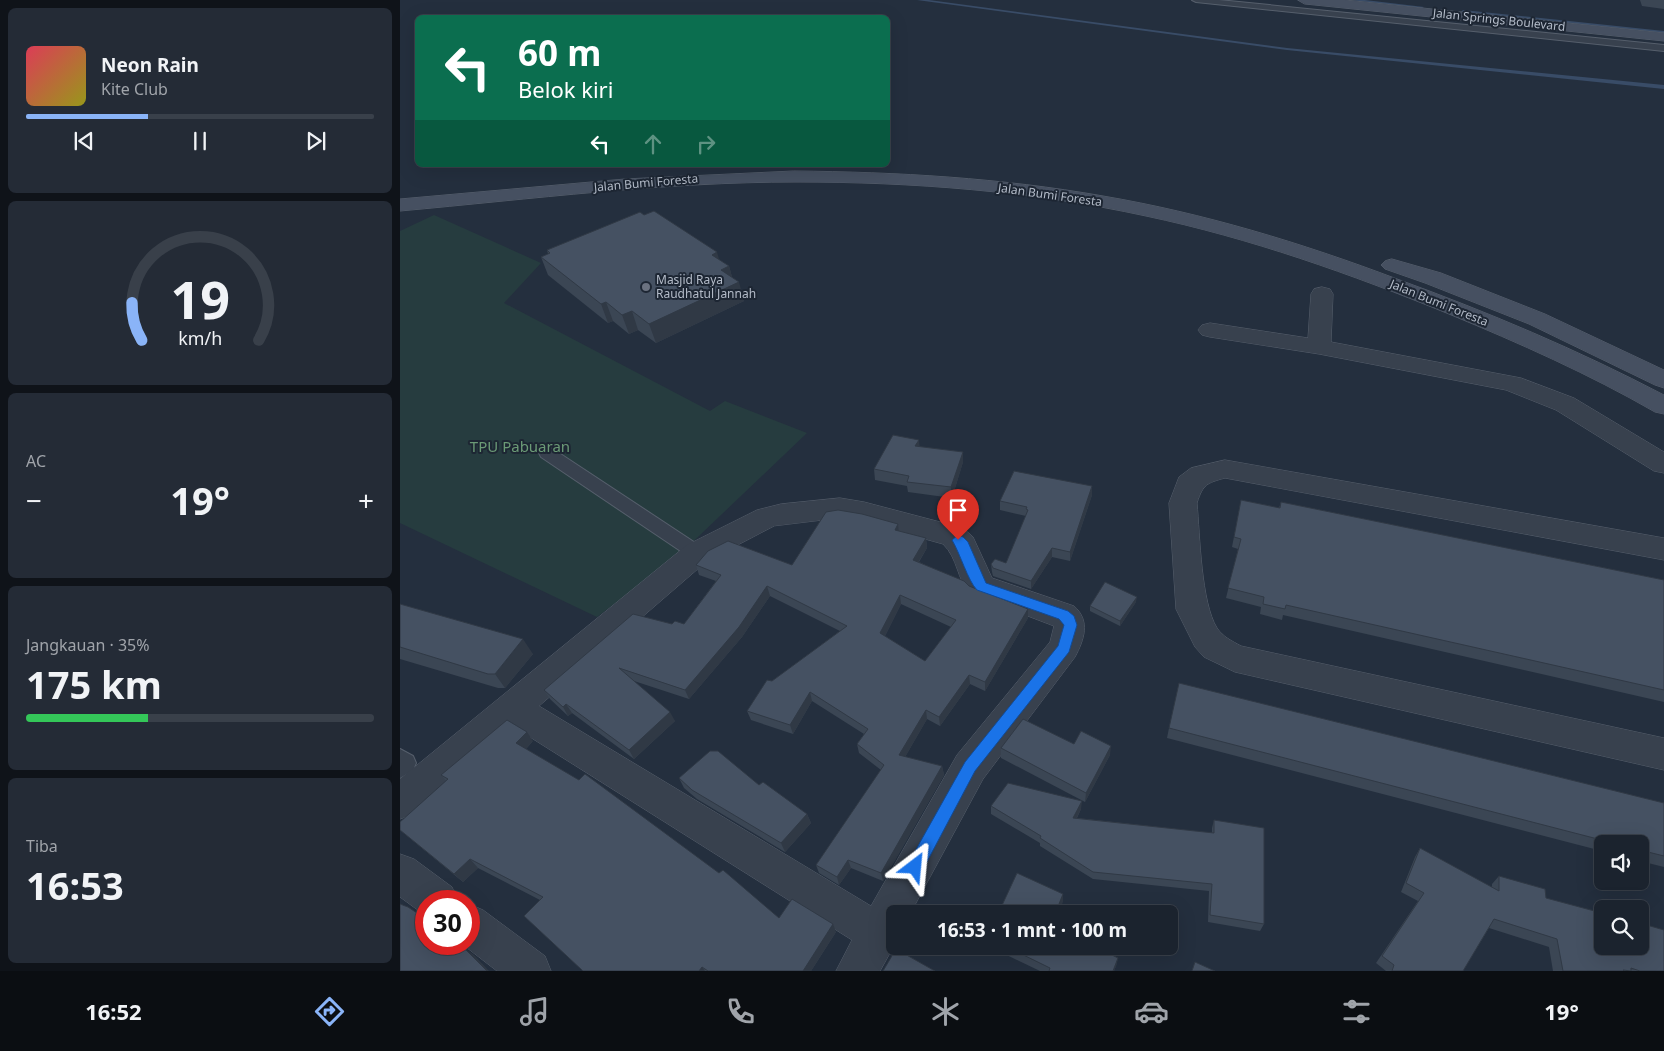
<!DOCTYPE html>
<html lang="id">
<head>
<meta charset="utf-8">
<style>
  :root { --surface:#1b232e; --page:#242b36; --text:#f1f3f6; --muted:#a0a4aa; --line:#39404a; --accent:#8ab4f8 }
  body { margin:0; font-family:"Noto Sans",sans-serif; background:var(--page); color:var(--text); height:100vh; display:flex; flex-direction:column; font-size:19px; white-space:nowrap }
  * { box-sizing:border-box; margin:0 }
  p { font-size:16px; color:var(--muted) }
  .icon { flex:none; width:28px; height:28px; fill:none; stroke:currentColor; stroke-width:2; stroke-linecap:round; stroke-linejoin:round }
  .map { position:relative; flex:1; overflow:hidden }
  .panel { display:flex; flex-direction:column; gap:8px; padding:8px; background:#0f1319; width:400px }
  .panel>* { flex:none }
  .top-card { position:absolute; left:15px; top:15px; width:475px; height:152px; border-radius:8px; box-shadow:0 5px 20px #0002,0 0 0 1px var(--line); background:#0b6e4f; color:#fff; overflow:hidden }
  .buttons { position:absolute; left:1194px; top:835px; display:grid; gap:10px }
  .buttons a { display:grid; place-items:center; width:55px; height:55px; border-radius:8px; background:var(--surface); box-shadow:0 5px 20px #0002,0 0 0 1px var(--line); font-size:25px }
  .speed { position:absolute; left:15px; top:890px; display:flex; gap:10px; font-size:25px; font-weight:700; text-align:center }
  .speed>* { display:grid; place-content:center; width:65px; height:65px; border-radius:50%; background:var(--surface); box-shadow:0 5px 20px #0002,0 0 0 1px var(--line); line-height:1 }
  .speed .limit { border:8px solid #d22; background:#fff; color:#111 }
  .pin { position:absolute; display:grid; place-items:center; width:42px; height:42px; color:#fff; margin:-51px -21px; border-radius:50% 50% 50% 0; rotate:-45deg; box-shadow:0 0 5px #0007 }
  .pin .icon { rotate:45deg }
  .me { position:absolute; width:55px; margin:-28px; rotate:29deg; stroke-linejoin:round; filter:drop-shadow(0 0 4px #0008) }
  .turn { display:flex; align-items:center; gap:18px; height:105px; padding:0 20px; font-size:22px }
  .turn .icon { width:65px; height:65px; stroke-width:2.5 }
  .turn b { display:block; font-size:35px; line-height:42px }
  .lanes { display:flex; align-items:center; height:48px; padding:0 20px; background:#0003; justify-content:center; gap:25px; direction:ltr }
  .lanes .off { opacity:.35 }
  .big { font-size:38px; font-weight:700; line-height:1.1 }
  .panel .widget { flex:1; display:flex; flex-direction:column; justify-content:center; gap:8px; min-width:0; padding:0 18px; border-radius:8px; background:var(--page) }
  .panel .dial { align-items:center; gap:0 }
  .dial svg { height:130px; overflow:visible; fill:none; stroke:var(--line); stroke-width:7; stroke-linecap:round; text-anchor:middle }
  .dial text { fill:var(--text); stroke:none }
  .song { display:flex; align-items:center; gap:15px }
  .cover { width:60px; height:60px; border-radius:8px; background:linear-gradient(135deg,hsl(350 70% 55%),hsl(60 70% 35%)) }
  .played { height:5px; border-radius:2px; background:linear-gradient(90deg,var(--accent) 35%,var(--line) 35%) }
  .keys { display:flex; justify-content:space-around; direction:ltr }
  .heat { display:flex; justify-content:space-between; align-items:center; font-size:28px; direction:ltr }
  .charge { height:8px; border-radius:4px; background:linear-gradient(90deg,#34c759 35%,var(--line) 0) }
  .trip { position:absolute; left:486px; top:905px; width:292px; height:50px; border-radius:8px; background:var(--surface); box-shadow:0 5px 20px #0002,0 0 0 1px var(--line); font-weight:700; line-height:50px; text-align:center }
  .menu { display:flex; height:80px; justify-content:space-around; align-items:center; background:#0b0e12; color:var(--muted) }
  .menu .icon { width:35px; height:35px }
  .menu .current { color:var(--accent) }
  .menu b { font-size:22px; color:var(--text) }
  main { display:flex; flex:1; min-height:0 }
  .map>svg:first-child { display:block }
  .green { fill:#263c3f }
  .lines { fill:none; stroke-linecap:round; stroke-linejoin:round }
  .stream { fill:#394c67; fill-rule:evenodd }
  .lane-casing { stroke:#565f6c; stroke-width:2 }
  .street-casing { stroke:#565f6c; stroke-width:1 }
  .secondary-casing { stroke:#565f6c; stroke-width:1 }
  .lane { fill:#38414e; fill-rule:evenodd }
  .street { fill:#38414e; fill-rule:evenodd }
  .secondary { fill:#465061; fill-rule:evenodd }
  .wall { fill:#3b4654; fill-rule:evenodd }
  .shaded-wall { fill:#303945 }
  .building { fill:#455162; stroke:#303945; fill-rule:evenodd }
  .route { fill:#1a73e8; stroke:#114b97 }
  .worship-dot { fill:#6b7280; stroke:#1d2633; stroke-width:2 }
  .labels { text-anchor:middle; stroke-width:4; stroke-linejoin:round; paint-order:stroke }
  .far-street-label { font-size:12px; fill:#b4bcc9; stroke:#1d2633 }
  .far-poi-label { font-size:12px; fill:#b4bcc9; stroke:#1d2633; text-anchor:start }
  .park-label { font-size:15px; fill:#6b9a76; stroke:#1d2633 }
</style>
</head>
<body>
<main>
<section class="panel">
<div class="widget">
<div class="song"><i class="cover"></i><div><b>Neon Rain</b><p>Kite Club</p></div></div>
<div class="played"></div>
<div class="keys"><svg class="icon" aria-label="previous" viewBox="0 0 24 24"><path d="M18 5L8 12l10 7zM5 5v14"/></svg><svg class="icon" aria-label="pause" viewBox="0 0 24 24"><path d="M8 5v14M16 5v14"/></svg><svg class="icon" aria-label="next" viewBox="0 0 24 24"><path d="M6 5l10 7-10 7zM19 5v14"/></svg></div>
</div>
<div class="widget dial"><svg viewBox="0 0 100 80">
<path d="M14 69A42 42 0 1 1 86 69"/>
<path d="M14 69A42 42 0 0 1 8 46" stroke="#8ab4f8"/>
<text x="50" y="56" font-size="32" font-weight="700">19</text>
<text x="50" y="72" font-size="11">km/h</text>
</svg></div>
<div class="widget"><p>AC</p>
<div class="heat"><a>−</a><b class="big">19°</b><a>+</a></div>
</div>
<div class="widget"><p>Jangkauan · 35%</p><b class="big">175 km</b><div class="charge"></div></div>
<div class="widget"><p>Tiba</p><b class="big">16:53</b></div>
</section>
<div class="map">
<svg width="1264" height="971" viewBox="0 0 1264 971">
  <rect width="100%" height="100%" fill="#242f3e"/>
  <!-- green -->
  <path class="green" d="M34,215l107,48 -37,40 206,108 15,-10 82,32 -129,123 -81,61 -197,-94v-292z"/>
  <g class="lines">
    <!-- stream -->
    <g class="stream">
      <path d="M517,0h12l358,48 377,37v4l-377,-39z"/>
      <path d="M950,0h15l59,7 -2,1z"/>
      <path d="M1063,10l201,21v2l-203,-21z"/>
    </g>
    <!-- lane casing -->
    <g class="lane-casing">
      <g id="lane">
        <path d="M792,0h27l445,45v6l-468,-49z"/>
        <path d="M147,448l6,1 150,99 3,5 -3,5 -6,2 -6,-2 -150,-101 -2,-4 2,-4z"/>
        <path d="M0,749l13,7 3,7 -3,7 -13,8z"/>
      </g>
    </g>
    <!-- street casing -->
    <g class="street-casing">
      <g id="street">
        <path d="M922,287l8,2 3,5 -2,48 190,36 53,20 90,54v21l-10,-2 -98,-61 -50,-20 -187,-36 -109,-17 -8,-2 -4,-5 4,-5 8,-2 98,15 3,-44 3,-5z"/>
        <path d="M825,460l439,78v22l-439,-82c-18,5 -22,6 -28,25 3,33 4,99 20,125 6,9 15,13 24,18l423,92v32l-429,-98 -31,-15 -9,-10 -19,-38 -7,-106 10,-26 12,-9z"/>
        <path d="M440,498l24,4 99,26 10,9 19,41 82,28c17,15 10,34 1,51l-92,122 -73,135h-15v30l-15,27h-44l16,-31 -338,-213 -101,87 -13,5v-40l287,-234 70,-35 24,-6zM440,518l24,4 79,22c15,14 14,36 27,50l84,32 -4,16 -93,113 -86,151 -332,-200 168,-145 67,-35z"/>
        <path d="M0,854l14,5 38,28 6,14h-32v15l-26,-19z"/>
        <path d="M69,904l14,6 62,46 6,15h-54l-35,-27h7z"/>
      </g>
    </g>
    <!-- secondary casing -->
    <g class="secondary-casing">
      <g id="secondary">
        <path d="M898,0h47l319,33v8l-359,-37z"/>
        <path d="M394,171c104,1 207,7 309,25 100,17 199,47 294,83 91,33 181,71 267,116v19l-9,-2c-66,-38 -136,-69 -206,-98 -98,-40 -199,-76 -303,-98 -115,-25 -233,-34 -350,-34 -132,0 -264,17 -396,29v-12l225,-20z"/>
        <path d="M992,259l49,14 104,41 119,56v18l-9,-3 -126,-61 -104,-41 -40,-14 -4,-4 4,-4z"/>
      </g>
    </g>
    <!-- lane -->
    <use href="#lane" class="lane"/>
    <!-- street -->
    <use href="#street" class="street"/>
    <!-- secondary -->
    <use href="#secondary" class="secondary"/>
  </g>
  <!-- wall -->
  <g class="wall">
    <path d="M1240,0h24v9l-22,-3z"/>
    <path d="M147,250l172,10 10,6 3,11 12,24 -88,42 -18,-13 -9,4 -16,-13 -5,2 -60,-48 -7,-18 7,-3z"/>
    <path d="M519,447l44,5v10l-11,36 -44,-6 -1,-6 -32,-6 -1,-11z"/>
    <path d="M692,486v9l-22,66 -18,-4 -21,32 -38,-13 -1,-4 -1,-8 15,-1 20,-47 -26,-6v-9z"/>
    <path d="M841,500l38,8 2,-6 383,78v122l-381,-87 -1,5 -22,-6 1,-7 -35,-9 12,-49 -6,-2z"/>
    <path d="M499,531l27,7 1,10 -8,14 50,24 59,32 -43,73 -15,-7 -30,42 -13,-7 -22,38 37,9 2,9 -61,106 -32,-13 -12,17 -20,-12 -3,-8 65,-95 -22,-17 -2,-9 7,-10 -52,-33 -19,33 -42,-14 -4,-9 25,-30 68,-50 -70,-35 -28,41 -53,62 -55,-18 41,40 -41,38 -62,-46 -4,3 -18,-17 -6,-9 128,-66h12l32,-43 -17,-6 -3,-10h96zM501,604l50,23 -26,34 -40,-25z"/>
    <path d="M736,602l-16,24 -30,-15v-5z"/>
    <path d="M0,604l133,50 -28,34h-7l-98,-29z"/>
    <path d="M769,728l495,75v64l-24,-6v-17h-38v7l-435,-113z"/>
    <path d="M133,741l-7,8 253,169 57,14 -25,39h-228l-59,-55 16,-16 -62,-32 -15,14 -63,-52 46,-49 -5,-6z"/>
    <path d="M674,744l36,11 -25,47 -84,-44v-10z"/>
    <path d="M279,778l80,7 48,29 4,9 -26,29 -88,-53 -13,-11z"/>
    <path d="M591,806l90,3 -4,9 135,15v-5l2,-8 50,104 -4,7 -52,-9 1,-31 -116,-12 -53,-33v-3l-49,-29z"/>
    <path d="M1020,848l72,40v-4l7,-8 47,22 118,73h-111l-4,-24 -60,-19 -26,43h-77l-10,-8 42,-62 -17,-9 14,-35z"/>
    <path d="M588,946h106l24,12 -2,8 -2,5h-74z"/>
  </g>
  <!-- shaded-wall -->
  <g class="shaded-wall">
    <path d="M317,252l5,18 7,-4 5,18 5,-2 5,19 -88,42 -7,-19 63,-69z"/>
    <path d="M206,302l7,19 -5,2 -7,-19z"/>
    <path d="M232,311l6,19 -9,4 -7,-19z"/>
    <path d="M519,440l1,10 -5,-4z"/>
    <path d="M563,452v10l-11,36 -1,-11z"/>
    <path d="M692,486v9l-22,66v-9z"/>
    <path d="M498,524l1,10 -4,-4z"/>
    <path d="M526,538l1,10 -13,21 -1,-9z"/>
    <path d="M652,548v9l-21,32v-8z"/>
    <path d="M367,586l3,10 -28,41 -53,62 -4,-9z"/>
    <path d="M500,595l1,9 -19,38 -2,-9z"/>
    <path d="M737,597l-1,5 -16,24v-5z"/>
    <path d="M628,609v9l-43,73v-9z"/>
    <path d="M123,639l10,15 -28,34 -10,-14z"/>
    <path d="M569,675l1,9 -30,42 -1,-9z"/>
    <path d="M410,692l2,9 -19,33 -3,-9z"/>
    <path d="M166,704l6,9 -4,3 -5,-9z"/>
    <path d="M526,710l1,9 -26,45 -2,-9z"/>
    <path d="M270,712l5,9 -41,38 -5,-9z"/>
    <path d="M127,732l6,9 -10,11 -7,-9z"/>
    <path d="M711,746l-1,9 -25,47 1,-9z"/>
    <path d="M542,766l2,9 -61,106 -2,-8z"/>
    <path d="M682,801l-1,8 -8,16v-7z"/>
    <path d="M407,814l4,9 -26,29 -4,-9z"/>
    <path d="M70,859l8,9 -15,14 -9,-8z"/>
    <path d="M448,860l3,8 -12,17 -2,-8z"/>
    <path d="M663,894v8l-5,12h-3z"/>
    <path d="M433,924l3,8 -25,39h-8z"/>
    <path d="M65,948l9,7 15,16h-2z"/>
    <path d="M718,958l-2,8 -2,5h-1z"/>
    <path d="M302,967l3,4h-6z"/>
  </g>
  <!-- building -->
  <g class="building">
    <path d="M254,211l63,41 -5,3 17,11 -8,4 18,12 -90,42 -17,-13 -10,4 -16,-13 -5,2 -60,-47 9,-4 -3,-3 54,-22 39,-16 4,3z"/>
    <path d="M493,435l26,5 -4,6 48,6 -12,35 -44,-5 2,-6 -35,-7z"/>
    <path d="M614,471l78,15 -22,66 -18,-4 -21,33 -38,-13 -2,-4 4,-5 11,4 22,-53 -2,-1 1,-2 -27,-6z"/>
    <path d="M841,500l39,8 1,-6 383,78v110l-378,-85 -1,4 -22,-5 1,-7 -36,-9 13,-49 -7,-2z"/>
    <path d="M438,510l24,4 36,10 -3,6 31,8 -13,22 51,21 5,5 59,23 -43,73 -16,-7 -30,42 -13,-7 -27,45 43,11 -61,107 -33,-13 -11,17 -21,-12 68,-100 -27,-21 11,-15 -58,-37 -20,33 -43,-14 20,-31 5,1 75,-55 -80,-40 -28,41 -54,63 -66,-22 51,44 -41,38 -63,-46 -3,3 -19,-17 89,-76 39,10 3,-3 9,3 37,-49 -25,-10 12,-14 20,-10 64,24 34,-53zM500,595l56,25 -31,41 -45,-28z"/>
    <path d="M705,582l32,15 -17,24 -30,-15z"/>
    <path d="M0,604l123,35 -28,35h-7l-88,-27z"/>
    <path d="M779,683l485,120v53l-24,-6v-6h-23l-448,-116z"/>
    <path d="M623,719l51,25 7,-13 30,15 -25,47 -85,-45z"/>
    <path d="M107,720l20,12 -11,11 63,37 6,-6 134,99 4,-3 56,48 13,-19 41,25 -30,47h-95l-6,-4 -3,4h-116l-59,-55 19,-19 -73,-38 -16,15 -54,-44v-8l48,-43 -7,-4z"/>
    <path d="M310,751h8l41,34 4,-3 44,32 -26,29 -89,-53 -13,-12z"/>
    <path d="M608,783l74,18 -9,17 141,15v-13l50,8v96l-54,-9 2,-31 -119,-12 -53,-34 1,-2 -50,-30z"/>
    <path d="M1020,848l79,43v-15l46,13 1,9 56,15v33h38v-23l24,7v41h-24l-9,-3v3l-8,-1 1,1h-61l-6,-32 -63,-20 -31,52h-71l2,-6 -12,-9 42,-63 -18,-10z"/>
    <path d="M617,873l46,21 -8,20h-57z"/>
    <path d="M0,904l8,3 18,12v25h34l27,27h-87z"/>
    <path d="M605,946h89l24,12 -5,13h-64l1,-3z"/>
    <path d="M496,949l39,22h-52z"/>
    <path d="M795,962l20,9h-23z"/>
  </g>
  <!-- route -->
  <path class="route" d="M558,535l5,2 5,5 18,41 82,28 6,5 3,9 -8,27 -94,119 -54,102 -6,2 -6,-2 -2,-6 2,-5 56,-100 93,-116 6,-21 -5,-6 -82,-29c-9,-9 -17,-37 -25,-50z"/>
  <!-- markers -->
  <circle class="worship-dot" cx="246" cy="287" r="5"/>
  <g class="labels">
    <!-- far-street labels -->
    <g class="far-street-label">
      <text transform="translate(1099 20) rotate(6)" y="4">Jalan Springs Boulevard</text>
      <text transform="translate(246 183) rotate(-5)" y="4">Jalan Bumi Foresta</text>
      <text transform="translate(650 195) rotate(8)" y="4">Jalan Bumi Foresta</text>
      <text transform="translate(1039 303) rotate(22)" y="4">Jalan Bumi Foresta</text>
    </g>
    <!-- far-poi labels -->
    <g class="far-poi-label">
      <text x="256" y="284">Masjid Raya<tspan x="256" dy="14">Raudhatul Jannah</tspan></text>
    </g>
    <!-- park labels -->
    <g class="park-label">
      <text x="120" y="452">TPU Pabuaran</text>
    </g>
  </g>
</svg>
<div class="buttons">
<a><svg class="icon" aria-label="sound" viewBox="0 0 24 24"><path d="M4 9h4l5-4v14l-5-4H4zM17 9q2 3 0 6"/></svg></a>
<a><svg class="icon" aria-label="search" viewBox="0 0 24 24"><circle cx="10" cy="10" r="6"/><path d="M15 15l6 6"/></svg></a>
</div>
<div class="speed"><div class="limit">30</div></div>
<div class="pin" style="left:558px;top:540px;background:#d93025"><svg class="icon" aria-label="arrive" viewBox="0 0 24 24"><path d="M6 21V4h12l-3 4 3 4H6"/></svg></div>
<svg class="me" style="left:515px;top:867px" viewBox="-20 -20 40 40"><path d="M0-17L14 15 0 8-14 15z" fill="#1a73e8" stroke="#fff" stroke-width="4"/></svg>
<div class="trip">16:53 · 1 mnt · 100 m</div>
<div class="top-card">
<div class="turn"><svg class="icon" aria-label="left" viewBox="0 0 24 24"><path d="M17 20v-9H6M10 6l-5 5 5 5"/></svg><div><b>60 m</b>Belok kiri</div></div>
<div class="lanes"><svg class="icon" aria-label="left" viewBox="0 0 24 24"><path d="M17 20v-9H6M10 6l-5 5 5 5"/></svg><svg class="icon off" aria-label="ahead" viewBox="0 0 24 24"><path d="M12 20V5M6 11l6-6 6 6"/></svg><svg class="icon off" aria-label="right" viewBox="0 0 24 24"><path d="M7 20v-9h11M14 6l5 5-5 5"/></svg></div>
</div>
</div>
</main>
<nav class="menu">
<b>16:52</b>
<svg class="icon current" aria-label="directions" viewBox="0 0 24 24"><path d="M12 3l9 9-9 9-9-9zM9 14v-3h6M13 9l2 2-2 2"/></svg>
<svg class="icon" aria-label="music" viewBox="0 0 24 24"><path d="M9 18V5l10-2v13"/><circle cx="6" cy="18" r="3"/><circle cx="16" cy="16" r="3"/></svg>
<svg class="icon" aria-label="phone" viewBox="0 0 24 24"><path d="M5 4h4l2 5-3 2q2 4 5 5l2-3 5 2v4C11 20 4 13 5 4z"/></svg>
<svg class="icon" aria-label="climate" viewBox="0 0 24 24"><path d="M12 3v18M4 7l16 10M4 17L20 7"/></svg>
<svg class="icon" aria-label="car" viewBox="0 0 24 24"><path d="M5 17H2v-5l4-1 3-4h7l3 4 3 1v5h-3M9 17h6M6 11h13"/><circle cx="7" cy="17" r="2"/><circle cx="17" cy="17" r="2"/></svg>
<svg class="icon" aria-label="filters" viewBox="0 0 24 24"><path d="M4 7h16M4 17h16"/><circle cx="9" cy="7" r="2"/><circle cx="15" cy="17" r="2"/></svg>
<b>19°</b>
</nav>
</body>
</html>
